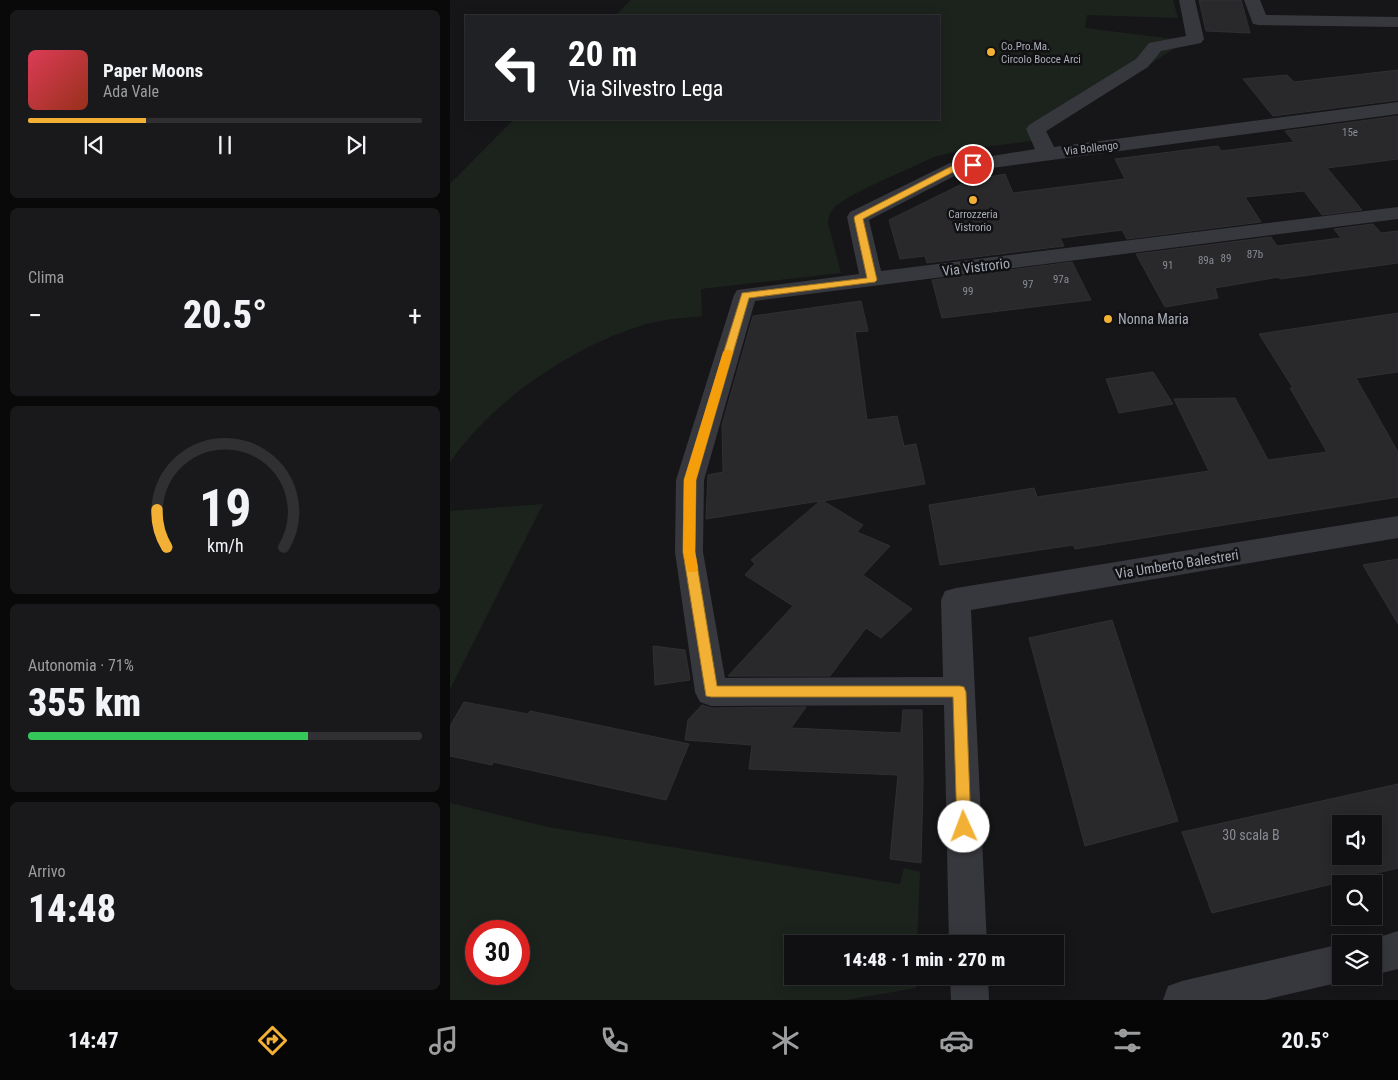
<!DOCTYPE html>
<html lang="it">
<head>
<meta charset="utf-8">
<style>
  :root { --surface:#101012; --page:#19191b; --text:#f1f3f6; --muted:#9c9d9f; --line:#303032; --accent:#f2b134 }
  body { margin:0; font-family:"Roboto Condensed",sans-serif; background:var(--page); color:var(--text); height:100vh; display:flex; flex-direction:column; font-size:19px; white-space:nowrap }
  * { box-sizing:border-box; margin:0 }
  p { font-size:16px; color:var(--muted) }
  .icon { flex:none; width:28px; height:28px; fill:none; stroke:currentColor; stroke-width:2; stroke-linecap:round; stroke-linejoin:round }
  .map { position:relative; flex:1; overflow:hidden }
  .panel { display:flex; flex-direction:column; gap:10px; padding:10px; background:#09090a; width:450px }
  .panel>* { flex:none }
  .banner { position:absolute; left:15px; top:15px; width:475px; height:105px; border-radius:0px; box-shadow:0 2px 12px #0003,0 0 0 1px var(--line); background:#202124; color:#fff; overflow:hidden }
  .controls { position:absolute; left:882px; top:815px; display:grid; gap:10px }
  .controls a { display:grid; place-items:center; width:50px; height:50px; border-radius:0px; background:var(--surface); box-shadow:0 2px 12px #0003,0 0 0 1px var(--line); font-size:25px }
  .speed { position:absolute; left:15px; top:920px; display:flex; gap:10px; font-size:25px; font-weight:700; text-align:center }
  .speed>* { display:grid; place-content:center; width:65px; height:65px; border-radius:50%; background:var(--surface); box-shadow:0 2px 12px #0003,0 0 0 1px var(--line); line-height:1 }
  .speed .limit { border:8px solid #d22; background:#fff; color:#111 }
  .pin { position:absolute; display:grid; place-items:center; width:42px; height:42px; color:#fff; margin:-21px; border:2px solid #fff; border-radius:50%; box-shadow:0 1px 5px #0007 }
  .me { position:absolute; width:55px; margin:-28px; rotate:358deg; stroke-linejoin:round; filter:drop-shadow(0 0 4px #0008) }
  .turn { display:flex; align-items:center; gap:18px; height:105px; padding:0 20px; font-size:22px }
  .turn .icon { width:65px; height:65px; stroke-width:2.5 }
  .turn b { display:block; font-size:35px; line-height:42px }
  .big { font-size:38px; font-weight:800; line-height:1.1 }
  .panel .widget { flex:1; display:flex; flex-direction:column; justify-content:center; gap:8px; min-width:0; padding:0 18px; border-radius:8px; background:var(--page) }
  .panel .dial { align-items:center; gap:0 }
  .dial svg { height:130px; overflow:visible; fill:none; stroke:var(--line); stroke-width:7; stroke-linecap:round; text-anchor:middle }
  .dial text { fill:var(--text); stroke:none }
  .song { display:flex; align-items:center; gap:15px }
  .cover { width:60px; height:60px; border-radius:8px; background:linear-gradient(135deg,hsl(350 70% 55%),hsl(10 70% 35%)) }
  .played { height:5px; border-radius:2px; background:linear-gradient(90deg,var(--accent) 30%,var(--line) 30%) }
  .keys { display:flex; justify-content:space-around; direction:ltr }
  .heat { display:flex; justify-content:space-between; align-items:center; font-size:28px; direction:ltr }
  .charge { height:8px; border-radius:4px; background:linear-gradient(90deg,#34c759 71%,var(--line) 0) }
  .trip { position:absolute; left:334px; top:935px; width:280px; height:50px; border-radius:0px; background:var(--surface); box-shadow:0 2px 12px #0003,0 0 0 1px var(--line); font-weight:800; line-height:50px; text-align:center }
  .dock { display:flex; height:80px; justify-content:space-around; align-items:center; background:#060607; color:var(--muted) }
  .dock .icon { width:35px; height:35px }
  .dock .current { color:var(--accent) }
  .dock b { font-size:22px; color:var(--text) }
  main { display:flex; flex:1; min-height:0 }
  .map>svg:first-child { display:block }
  .green { fill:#1c231d; fill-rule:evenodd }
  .building { fill:#29292c; stroke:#303034; fill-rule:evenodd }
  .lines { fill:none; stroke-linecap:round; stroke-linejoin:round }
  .minor { fill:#37383d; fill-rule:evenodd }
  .route { fill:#f2b134; stroke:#9d7322 }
  .slow { fill:#f59e0b }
  .poi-dot { fill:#f2b134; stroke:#111113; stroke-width:2 }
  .labels { text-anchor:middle; stroke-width:5; stroke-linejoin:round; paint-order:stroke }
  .far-poi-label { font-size:11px; fill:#a8adb8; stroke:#111113; text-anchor:start }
  .number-label { font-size:11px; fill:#888b94 }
  .far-street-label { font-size:11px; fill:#a8adb8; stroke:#111113 }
  .street-label { font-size:14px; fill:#a8adb8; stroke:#111113 }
  .poi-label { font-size:14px; fill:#a8adb8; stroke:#111113; text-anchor:start }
  .near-number-label { font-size:14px; fill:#888b94 }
</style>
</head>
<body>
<main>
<section class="panel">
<div class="widget">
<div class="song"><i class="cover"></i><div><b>Paper Moons</b><p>Ada Vale</p></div></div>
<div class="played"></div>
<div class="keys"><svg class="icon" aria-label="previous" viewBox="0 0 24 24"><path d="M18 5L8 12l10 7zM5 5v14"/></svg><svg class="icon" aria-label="pause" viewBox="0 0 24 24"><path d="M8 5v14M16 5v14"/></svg><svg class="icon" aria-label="next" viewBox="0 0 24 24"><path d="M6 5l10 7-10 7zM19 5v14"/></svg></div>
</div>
<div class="widget"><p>Clima</p>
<div class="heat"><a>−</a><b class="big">20.5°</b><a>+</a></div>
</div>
<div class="widget dial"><svg viewBox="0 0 100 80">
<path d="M14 69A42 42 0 1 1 86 69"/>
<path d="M14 69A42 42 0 0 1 8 46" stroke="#f2b134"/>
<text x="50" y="56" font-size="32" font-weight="700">19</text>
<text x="50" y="72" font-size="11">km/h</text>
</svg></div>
<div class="widget"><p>Autonomia · 71%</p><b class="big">355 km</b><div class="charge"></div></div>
<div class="widget"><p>Arrivo</p><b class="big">14:48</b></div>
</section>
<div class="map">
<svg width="948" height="1000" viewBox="0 0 948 1000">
  <rect width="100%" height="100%" fill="#161618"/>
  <!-- green -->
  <g class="green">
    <path d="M181,0h542l5,18 -91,-3 -2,13 89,11 1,9 -143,93 -65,8 -33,8c-20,10 -90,38 -101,52 -4,5 -5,9 -5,14l13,50 -140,16 1,27c-17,2 -36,3 -52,7 -75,21 -156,76 -200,139v-278l64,-65h425v-103h-324z"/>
    <path d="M93,504l-93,185v-178z"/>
    <path d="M0,803l98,24 352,57 4,-16 16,4 -3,72h-125v32h124v12l-70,12h-396zM69,931v43h-43v-43z"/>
  </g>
  <!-- building -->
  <g class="building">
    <path d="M749,0h42l9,33 -44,-2z"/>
    <path d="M948,70v30l-125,16 -30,-37 44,-4 7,7z"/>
    <path d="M948,116v43l-71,9 35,42 -40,5 -18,-24 -59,6 16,25 -134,17 -5,-9 -62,8 4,8 -137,17 -2,-7 -25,3 -11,-39 79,-39 37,-7 8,19 112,-14 -10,-20 103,-13 3,5 73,-9 -9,-11z"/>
    <path d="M923,224l8,9 17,-2v32l-118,16 -1,-2 -64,11 3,10 -53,9 -29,-53 135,-17 6,9 64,-8 -7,-9z"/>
    <path d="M622,262l19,38 -149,18 -10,-38z"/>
    <path d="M411,301l7,30 -13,1 12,88 30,-4 7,30 12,-2 9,40 -102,17 40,24 -6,7 33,14 -27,29 49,34 -31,29 -15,-10 -36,48h-102l65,-70 -48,-31 10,-11 -4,-4 69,-59 -114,18 2,-44 15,-3 -1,-47 31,-109z"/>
    <path d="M948,313v59l-42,6 42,74v45l-323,52 -2,-4 -133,20 -11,-60 105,-17 3,9 172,-26 -35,-72 61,-1 33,62 59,-8 -37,-64h3l-34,-54z"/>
    <path d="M703,372l20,32 -54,9 -13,-34z"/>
    <path d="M948,559v65l-35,-59z"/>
    <path d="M662,620l66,201 -93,25 -56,-208z"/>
    <path d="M203,646l32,4 5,30 -35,5z"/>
    <path d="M14,702l64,12 2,-3 159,33 -23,56 -173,-38 -1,3 -42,-9v-30z"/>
    <path d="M252,705l9,3 95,-1 -15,21 110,5 2,-23h19l1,72 -2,81 -31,-4 8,-84 -149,-6 3,-24 -67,-5 3,-20z"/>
    <path d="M948,784v84l-186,45 -30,-81zM891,824h33v32h-33z"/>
  </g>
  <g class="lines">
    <!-- minor -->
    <g class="minor">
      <path d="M729,0h16l9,39 -3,4 -40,8 -13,16 -102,64 8,16 344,-45v12l-436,58 -93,48 12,51 517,-64v12l-643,82 -51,179 -1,72 22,126 218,-1 -2,-77 4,-9 11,-3 442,-72v22l-427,72 16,334h-38l-5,-239 -233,1 -11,-4 -5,-10 -20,-140 1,-72 58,-185 3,-5 122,-16 -12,-57 3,-5 100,-49 85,-14 -9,-20 3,-4 107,-66 13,-16 37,-7z"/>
      <path d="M794,0h16l6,15 132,2v10l-139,-2 -6,-1z"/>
      <path d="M948,931v38l-24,6v-31l-13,-1z"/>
      <path d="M891,944v32h13l-13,6 -77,18h-101l5,-14 14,-5z"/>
      <path d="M500,976h38l1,24h-38z"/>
    </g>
  </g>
  <!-- route -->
  <path class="route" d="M523,162l4,3 -1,1 -17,3 -96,50 14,61 -2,2 -126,16 -53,182 -1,72 22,134h243l4,1 2,5 5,135 -2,5 -5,2 -5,-2 -2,-5 -4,-130h-242l-5,-1 -23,-144 1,-72 58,-187 125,-15 -13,-60 1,-2 99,-51z"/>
  <!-- slow -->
  <path class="slow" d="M278,349l5,3 -37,128 -1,72 3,16 -2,4h-8l-5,-20 1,-72 39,-128z"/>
  <!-- markers -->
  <g class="poi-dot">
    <circle cx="541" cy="52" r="5"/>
    <circle cx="523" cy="200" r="5"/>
    <circle cx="658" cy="319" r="5"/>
  </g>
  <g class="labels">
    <!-- far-poi labels -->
    <g class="far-poi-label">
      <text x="551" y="50">Co.Pro.Ma.<tspan x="551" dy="13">Circolo Bocce Arci</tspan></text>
      <text x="523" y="218" text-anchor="middle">Carrozzeria<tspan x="523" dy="13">Vistrorio</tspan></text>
    </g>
    <!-- number labels -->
    <g class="number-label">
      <text x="900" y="136">15e</text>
      <text x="805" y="258">87b</text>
      <text x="776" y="262">89</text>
      <text x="756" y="264">89a</text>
      <text x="718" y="269">91</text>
      <text x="611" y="283">97a</text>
      <text x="578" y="288">97</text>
      <text x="518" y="295">99</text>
    </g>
    <!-- far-street labels -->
    <g class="far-street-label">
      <text transform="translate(641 148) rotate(-7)" y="4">Via Bollengo</text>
    </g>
    <!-- street labels -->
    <g class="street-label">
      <text transform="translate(526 267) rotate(-7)" y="5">Via Vistrorio</text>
      <text transform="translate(727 564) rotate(-9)" y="5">Via Umberto Balestreri</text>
    </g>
    <!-- poi labels -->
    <g class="poi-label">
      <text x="668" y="324">Nonna Maria</text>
    </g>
    <!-- near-number labels -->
    <g class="near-number-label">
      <text x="801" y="840">30 scala B</text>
    </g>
  </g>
</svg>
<div class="controls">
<a><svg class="icon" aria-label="sound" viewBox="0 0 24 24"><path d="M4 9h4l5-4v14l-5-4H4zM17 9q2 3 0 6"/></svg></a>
<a><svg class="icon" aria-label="search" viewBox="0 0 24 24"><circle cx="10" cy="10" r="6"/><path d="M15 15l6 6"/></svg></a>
<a><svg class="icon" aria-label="layers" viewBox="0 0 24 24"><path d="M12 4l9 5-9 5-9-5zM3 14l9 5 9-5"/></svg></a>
</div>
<div class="speed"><div class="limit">30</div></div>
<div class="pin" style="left:523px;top:165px;background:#d93025"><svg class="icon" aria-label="arrive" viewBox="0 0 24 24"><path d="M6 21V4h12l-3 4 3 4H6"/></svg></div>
<svg class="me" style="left:514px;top:827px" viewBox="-20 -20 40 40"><circle r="19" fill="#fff"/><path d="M0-13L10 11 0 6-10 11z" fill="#f2b134"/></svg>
<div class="trip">14:48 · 1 min · 270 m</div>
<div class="banner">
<div class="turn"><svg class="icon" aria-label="left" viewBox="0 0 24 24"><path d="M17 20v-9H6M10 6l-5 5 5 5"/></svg><div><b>20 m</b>Via Silvestro Lega</div></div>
</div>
</div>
</main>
<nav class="dock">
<b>14:47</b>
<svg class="icon current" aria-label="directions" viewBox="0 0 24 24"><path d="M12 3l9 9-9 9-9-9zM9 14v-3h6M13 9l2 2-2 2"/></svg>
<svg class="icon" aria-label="music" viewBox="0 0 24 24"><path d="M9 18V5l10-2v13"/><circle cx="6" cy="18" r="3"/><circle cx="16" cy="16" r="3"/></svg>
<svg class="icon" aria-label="phone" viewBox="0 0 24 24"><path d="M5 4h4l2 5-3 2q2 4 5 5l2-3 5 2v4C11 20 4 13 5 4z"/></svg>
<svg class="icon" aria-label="climate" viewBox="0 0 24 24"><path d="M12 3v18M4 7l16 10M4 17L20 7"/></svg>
<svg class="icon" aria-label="car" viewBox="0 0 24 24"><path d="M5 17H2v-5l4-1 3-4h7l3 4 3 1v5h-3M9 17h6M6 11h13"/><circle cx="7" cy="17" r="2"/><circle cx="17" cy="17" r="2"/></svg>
<svg class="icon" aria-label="filters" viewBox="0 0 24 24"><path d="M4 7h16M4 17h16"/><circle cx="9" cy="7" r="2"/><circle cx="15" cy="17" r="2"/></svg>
<b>20.5°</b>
</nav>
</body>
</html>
